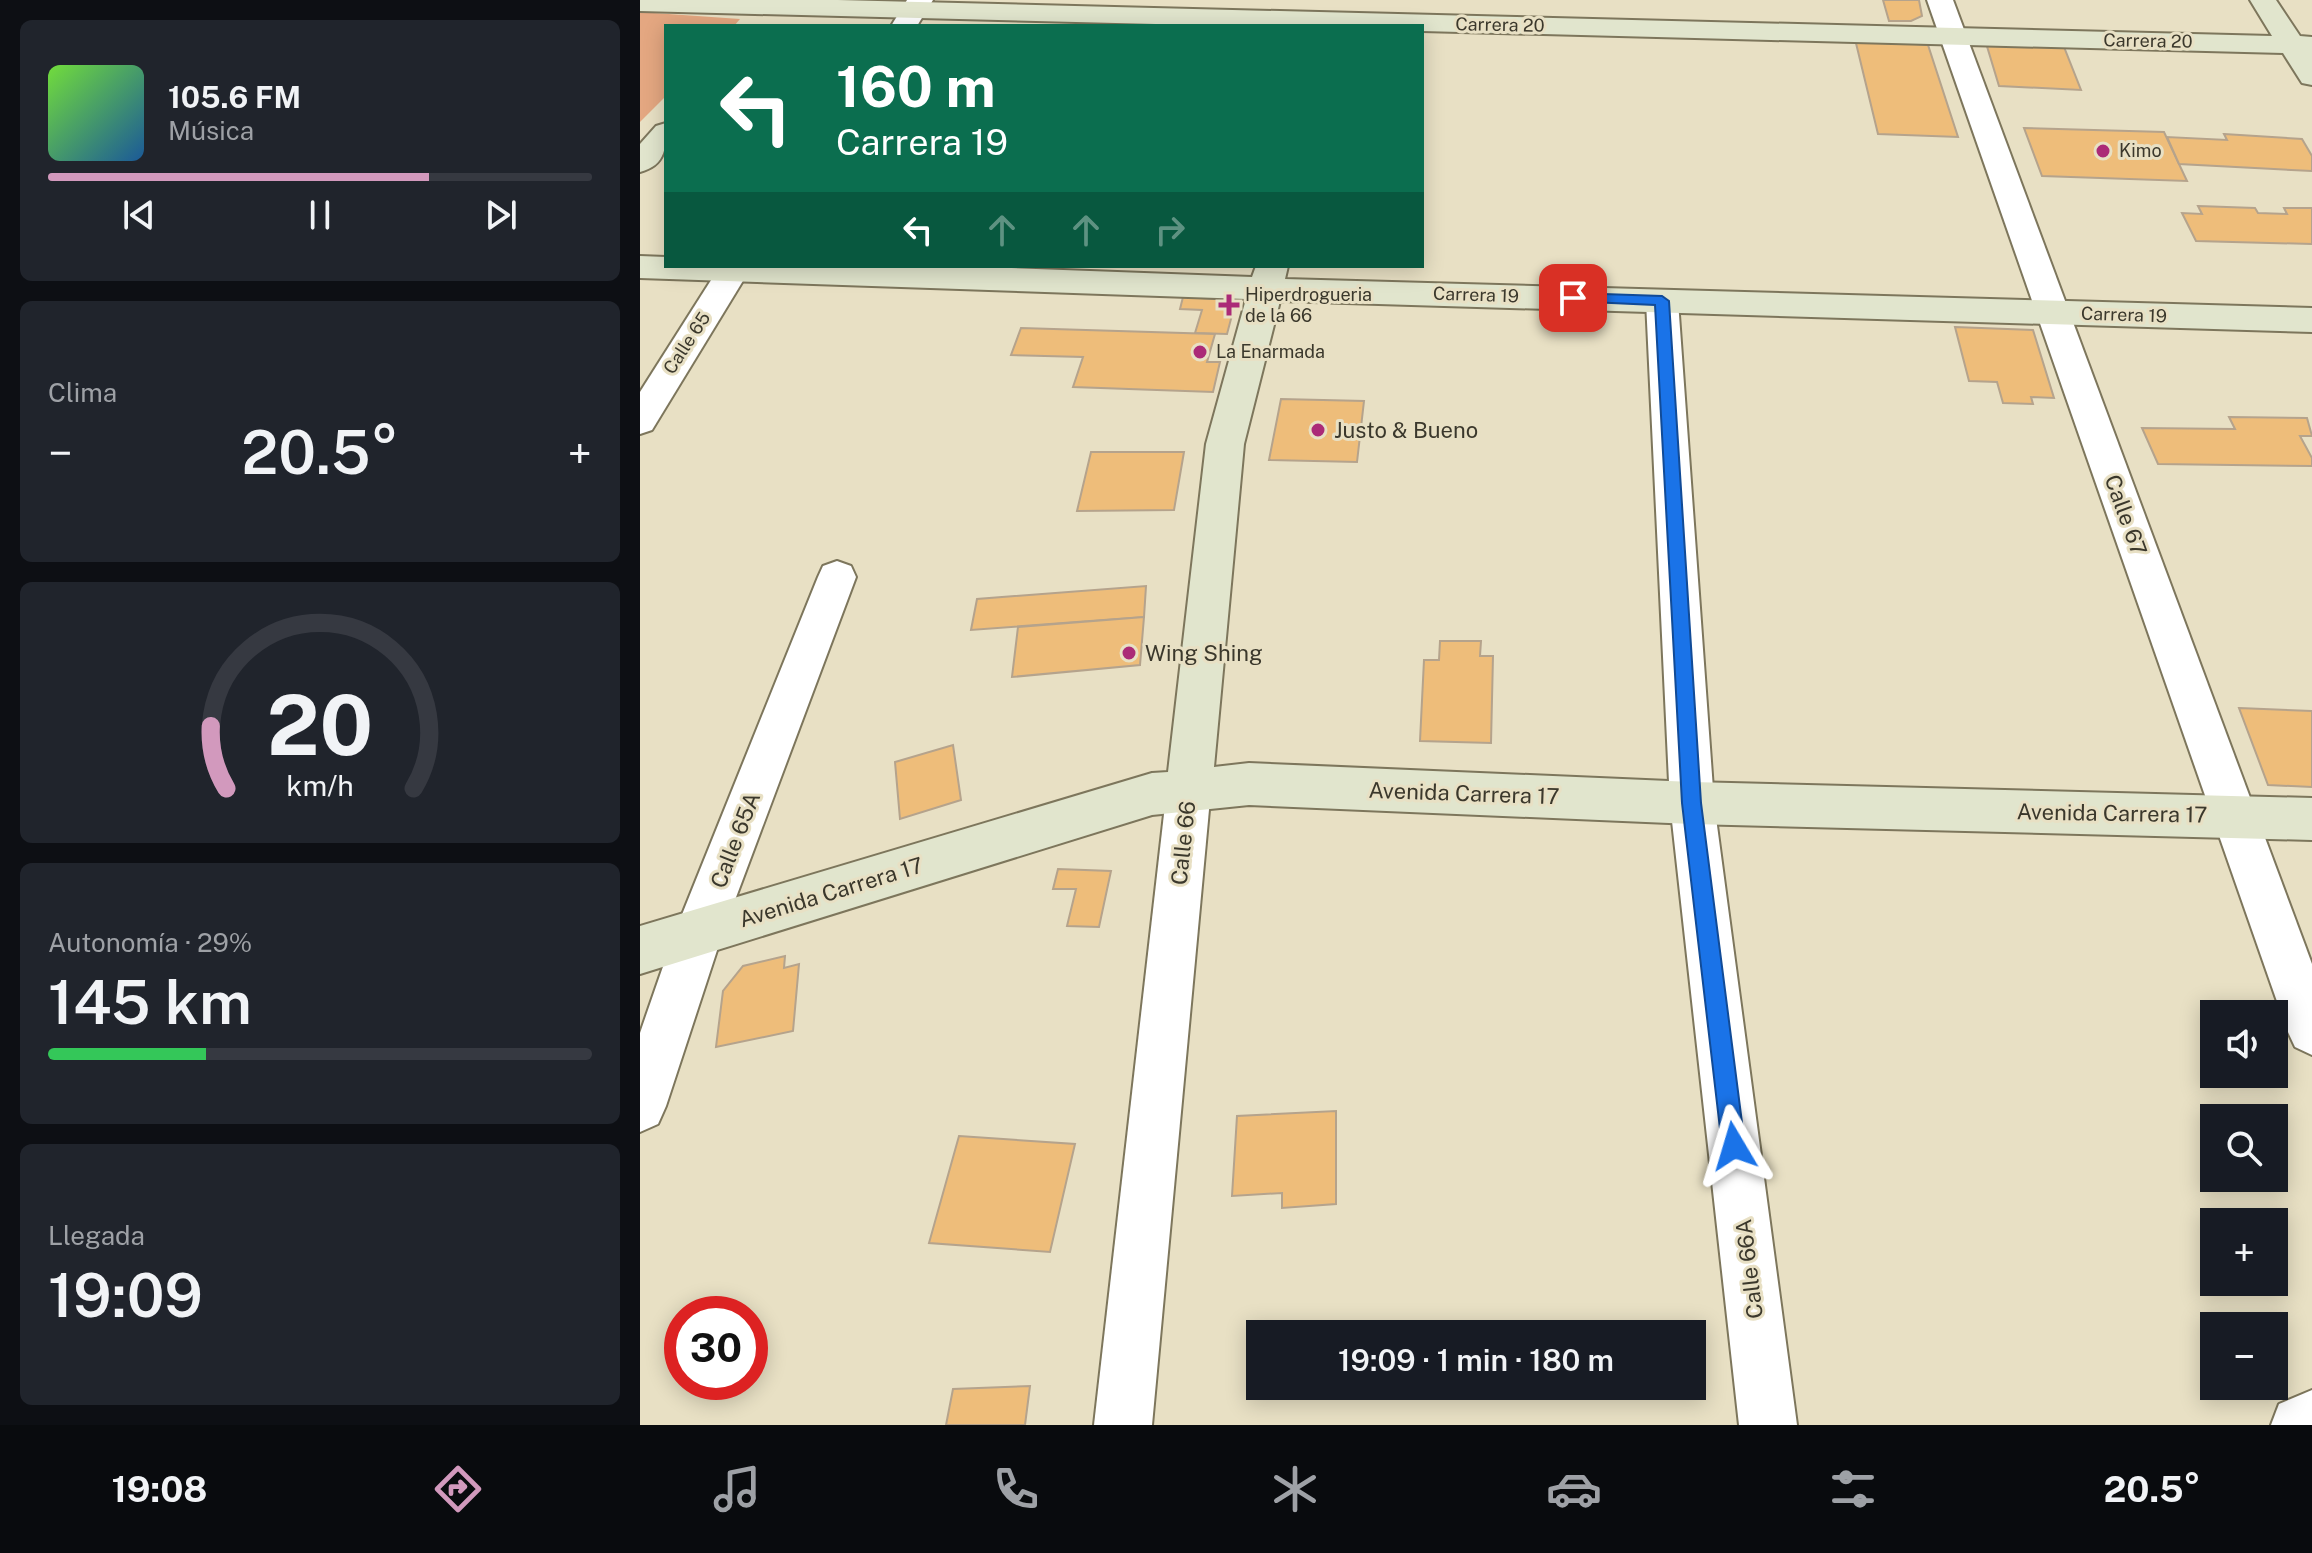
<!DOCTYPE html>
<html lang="es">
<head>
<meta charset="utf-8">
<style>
  :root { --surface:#171b24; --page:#20242c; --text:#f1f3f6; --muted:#9ea1a6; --line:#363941; --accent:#d299bd }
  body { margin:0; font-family:"Public Sans",sans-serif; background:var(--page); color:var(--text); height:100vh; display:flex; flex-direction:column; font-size:30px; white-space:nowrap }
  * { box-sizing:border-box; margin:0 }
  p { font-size:26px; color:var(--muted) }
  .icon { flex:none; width:44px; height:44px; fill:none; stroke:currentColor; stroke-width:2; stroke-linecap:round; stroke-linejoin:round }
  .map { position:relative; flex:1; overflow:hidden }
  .side { display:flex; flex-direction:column; gap:20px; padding:20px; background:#0d0f14; width:640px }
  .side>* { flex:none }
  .banner { position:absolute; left:24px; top:24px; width:760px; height:244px; border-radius:0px; box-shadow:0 4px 20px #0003; background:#0b6e4f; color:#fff; overflow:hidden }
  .buttons { position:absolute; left:1560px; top:1000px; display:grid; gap:16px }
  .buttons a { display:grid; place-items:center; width:88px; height:88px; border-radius:0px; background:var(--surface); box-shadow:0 4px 20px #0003; font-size:40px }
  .speed { position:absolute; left:24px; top:1296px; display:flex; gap:16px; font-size:40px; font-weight:700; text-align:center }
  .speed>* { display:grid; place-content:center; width:104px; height:104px; border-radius:50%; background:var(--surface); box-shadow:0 4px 20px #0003; line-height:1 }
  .speed .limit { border:12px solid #d22; background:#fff; color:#111 }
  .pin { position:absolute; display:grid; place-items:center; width:68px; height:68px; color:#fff; margin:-34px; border-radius:16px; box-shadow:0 4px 12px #0006 }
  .me { position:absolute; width:88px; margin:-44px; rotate:353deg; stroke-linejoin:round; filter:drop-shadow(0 0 6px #0008) }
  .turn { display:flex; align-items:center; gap:28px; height:168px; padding:0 40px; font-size:36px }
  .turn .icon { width:104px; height:104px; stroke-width:2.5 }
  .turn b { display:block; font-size:56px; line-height:68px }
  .lanes { display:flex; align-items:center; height:76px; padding:0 40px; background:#0003; justify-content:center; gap:40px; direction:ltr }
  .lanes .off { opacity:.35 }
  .big { font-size:60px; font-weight:600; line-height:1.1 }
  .side .tile { flex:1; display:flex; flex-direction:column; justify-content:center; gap:12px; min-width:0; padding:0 28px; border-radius:12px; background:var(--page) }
  .side .dial { align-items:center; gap:0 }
  .dial svg { height:208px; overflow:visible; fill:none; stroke:var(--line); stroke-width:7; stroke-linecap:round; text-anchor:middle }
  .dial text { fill:var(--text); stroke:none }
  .song { display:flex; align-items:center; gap:24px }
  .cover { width:96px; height:96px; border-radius:12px; background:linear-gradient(135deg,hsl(100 70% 55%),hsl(210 70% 35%)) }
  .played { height:8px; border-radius:4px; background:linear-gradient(90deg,var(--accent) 70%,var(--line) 70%) }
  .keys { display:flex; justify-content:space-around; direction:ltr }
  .heat { display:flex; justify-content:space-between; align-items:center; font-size:44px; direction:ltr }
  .charge { height:12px; border-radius:6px; background:linear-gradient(90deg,#34c759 29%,var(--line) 0) }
  .trip { position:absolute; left:606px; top:1320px; width:460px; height:80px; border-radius:0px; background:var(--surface); box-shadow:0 4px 20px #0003; font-weight:600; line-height:80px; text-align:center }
  .tab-bar { display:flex; height:128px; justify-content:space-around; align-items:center; background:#090b0e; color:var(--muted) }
  .tab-bar .icon { width:56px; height:56px }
  .tab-bar .on { color:var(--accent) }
  .tab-bar b { font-size:36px; color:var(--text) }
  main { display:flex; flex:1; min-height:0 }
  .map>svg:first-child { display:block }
  .green { fill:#e4a781 }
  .building { fill:#eebd7a; stroke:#b5a38c; stroke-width:2 }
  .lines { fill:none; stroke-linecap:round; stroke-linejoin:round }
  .street-casing { stroke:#7d765c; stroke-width:4 }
  .secondary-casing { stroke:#7d765c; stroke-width:4 }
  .street { fill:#fff; fill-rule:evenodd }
  .secondary { fill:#e1e5cd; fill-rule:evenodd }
  .route { fill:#1a73e8; stroke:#114b97; stroke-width:2 }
  .poi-dot { fill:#ab2a77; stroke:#e8e0c4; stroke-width:3 }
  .labels { text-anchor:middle; stroke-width:6; stroke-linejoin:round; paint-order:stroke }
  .far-street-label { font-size:18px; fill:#3b382c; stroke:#e8e0c4 }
  .far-poi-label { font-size:18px; fill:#3b382c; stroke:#e8e0c4; text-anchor:start }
  .poi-label { font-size:22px; fill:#3b382c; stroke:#e8e0c4; text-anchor:start }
  .street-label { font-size:22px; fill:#3b382c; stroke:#e8e0c4 }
</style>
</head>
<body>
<main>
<section class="side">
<div class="tile">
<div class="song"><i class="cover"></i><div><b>105.6 FM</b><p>Música</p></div></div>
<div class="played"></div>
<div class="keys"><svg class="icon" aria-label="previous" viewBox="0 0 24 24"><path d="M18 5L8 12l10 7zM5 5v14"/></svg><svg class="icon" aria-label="pause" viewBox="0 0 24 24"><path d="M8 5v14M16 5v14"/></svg><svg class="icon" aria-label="next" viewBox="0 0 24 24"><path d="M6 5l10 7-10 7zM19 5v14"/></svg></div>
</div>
<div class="tile"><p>Clima</p>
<div class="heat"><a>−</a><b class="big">20.5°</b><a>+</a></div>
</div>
<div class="tile dial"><svg viewBox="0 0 100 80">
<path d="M14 69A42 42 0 1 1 86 69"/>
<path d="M14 69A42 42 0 0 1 8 45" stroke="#d299bd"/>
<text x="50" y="56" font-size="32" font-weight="700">20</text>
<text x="50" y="72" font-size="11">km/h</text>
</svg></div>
<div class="tile"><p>Autonomía · 29%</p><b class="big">145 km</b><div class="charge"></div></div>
<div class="tile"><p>Llegada</p><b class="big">19:09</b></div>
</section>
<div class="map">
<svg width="1672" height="1425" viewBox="0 0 1672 1425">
  <rect width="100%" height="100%" fill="#e8e0c4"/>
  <!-- green -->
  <path class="green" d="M0,12l100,7 -6,7h-68v70l-26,26z"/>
  <!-- building -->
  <g class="building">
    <path d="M1243,0h36l3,16 -11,5h-22z"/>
    <path d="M1215,39l73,6 30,92 -80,-3z"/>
    <path d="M1346,43l78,4 17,43 -82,-4z"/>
    <path d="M1384,128l140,4 23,49 -145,-5z"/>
    <path d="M1584,134l78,5 10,17v15l-133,-7 -12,-27 60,3z"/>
    <path d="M1558,206l57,2 3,5 29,1 -3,-6h28v36l-116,-3 -14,-28 20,1z"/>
    <path d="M543,297l53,3 -9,34 -32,-1 7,-23 -22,-1z"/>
    <path d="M1315,327l78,3 21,68 -23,-1 2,7 -30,-1 -6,-21 -28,-1z"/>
    <path d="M381,328l194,6 -8,28h13l-7,30 -140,-5 10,-30 -72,-2z"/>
    <path d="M641,399l83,2 -7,61 -88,-2z"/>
    <path d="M1589,417l78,1 5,18h-12l12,22v8l-154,-2 -16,-36 93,1z"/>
    <path d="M451,452h93l-10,58 -97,1z"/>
    <path d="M506,586l-2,31 -173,13 6,-31z"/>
    <path d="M504,617l-4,48 -128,12 6,-50z"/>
    <path d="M800,641h41l-1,15h13l-2,87 -71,-2 4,-81h15z"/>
    <path d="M1599,708l73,3v76l-44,-2z"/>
    <path d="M313,745l8,55 -61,19 -5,-57z"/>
    <path d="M418,869l53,2 -12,56 -32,-1 9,-37h-23z"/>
    <path d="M145,956l-1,12 15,-4 -6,67 -77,16 7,-56 20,-25z"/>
    <path d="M696,1111v93l-54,4v-15l-50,3 5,-80z"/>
    <path d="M319,1136l116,8 -25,108 -121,-9z"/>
    <path d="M390,1386l-5,39h-79l7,-36z"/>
  </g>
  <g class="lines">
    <!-- street casing -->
    <g class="street-casing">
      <g id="street">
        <path d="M267,0h26l-16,26h-26z"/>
        <path d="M1287,0h26l359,964v91l-17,-8 -8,-17z"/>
        <path d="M80,266h32l-100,164 -12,4v-42z"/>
        <path d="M1022,290l11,3 5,8 36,502 83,622h-58l-69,-622 -24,-502 5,-8z"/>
        <path d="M197,561l14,5 5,11 -133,355 -57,174 -8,18 -18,8v-99l35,-101 143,-355 5,-11z"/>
        <path d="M549,768l15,6 7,14 -59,637h-58l73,-637 7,-14z"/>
        <path d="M1672,1390v35h-41l8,-21z"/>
      </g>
    </g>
    <!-- secondary casing -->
    <g class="secondary-casing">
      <g id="secondary">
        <path d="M0,0h198l1434,36 -22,-36h26l24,36 12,1v48l-10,-2 -19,-30 -861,-22v-5h-187l-595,-15z"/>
        <path d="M26,123c0,23 1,42 -26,49v-28l16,-18z"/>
        <path d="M0,256l26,1v9h293l293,11 4,-11h32l-3,13 1027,29v24l-1032,-31 -36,143 -30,323 35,-4 443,19 620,16v42l-620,-16 -443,-19 -97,10 -512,159v-48l512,-153 16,-1 38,-328 40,-145 -606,-21z"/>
      </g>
    </g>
    <!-- street -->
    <use href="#street" class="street"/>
    <!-- secondary -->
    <use href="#secondary" class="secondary"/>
  </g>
  <!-- route -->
  <path class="route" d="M933,293l89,3 7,5 32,502 44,343 -3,8 -8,3 -8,-3 -4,-8 -40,-343 -27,-498 -87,-4 -2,-3z"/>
  <!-- markers -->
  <g class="poi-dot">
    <circle cx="1463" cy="151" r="8"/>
    <path d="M585 293h8v8h8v8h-8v8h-8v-8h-8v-8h8z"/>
    <circle cx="560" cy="352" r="8"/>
    <circle cx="678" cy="430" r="8"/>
    <circle cx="489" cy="653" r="8"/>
  </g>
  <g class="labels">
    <!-- far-street labels -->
    <g class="far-street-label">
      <text transform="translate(860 25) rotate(1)" y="6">Carrera 20</text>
      <text transform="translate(1508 41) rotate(1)" y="6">Carrera 20</text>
      <text transform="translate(836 295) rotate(2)" y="6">Carrera 19</text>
      <text transform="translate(1484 315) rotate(2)" y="6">Carrera 19</text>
      <text transform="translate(47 343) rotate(-57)" y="6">Calle 65</text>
    </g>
    <!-- far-poi labels -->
    <g class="far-poi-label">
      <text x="1479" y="157">Kimo</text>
      <text x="605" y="301">Hiperdrogueria<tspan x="605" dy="21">de la 66</tspan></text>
      <text x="576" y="358">La Enarmada</text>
    </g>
    <!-- poi labels -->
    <g class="poi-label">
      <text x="694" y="438">Justo &amp; Bueno</text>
      <text x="505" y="661">Wing Shing</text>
    </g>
    <!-- street labels -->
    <g class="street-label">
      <text transform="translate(1486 515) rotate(70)" y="8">Calle 67</text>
      <text transform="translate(824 793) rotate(2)" y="8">Avenida Carrera 17</text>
      <text transform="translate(1472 813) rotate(1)" y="8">Avenida Carrera 17</text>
      <text transform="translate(95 840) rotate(-69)" y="8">Calle 65A</text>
      <text transform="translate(543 843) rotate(-84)" y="8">Calle 66</text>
      <text transform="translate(191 892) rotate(-17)" y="8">Avenida Carrera 17</text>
      <text transform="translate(1109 1269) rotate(-97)" y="8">Calle 66A</text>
    </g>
  </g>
</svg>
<div class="buttons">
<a><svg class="icon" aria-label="sound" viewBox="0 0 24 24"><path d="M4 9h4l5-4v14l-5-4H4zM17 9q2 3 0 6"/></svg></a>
<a><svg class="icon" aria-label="search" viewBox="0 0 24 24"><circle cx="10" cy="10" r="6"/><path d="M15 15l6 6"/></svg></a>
<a>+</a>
<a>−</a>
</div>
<div class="speed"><div class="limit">30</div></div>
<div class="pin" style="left:933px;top:298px;background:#d93025"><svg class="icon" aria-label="arrive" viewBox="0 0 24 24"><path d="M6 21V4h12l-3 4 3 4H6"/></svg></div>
<svg class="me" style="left:1094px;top:1146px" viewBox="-20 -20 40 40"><path d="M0-17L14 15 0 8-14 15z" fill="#1a73e8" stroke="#fff" stroke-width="4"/></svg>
<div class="trip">19:09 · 1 min · 180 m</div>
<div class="banner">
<div class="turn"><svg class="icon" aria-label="left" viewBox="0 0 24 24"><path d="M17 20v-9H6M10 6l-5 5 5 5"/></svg><div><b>160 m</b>Carrera 19</div></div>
<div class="lanes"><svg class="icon" aria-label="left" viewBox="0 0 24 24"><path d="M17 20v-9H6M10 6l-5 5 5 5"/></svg><svg class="icon off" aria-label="ahead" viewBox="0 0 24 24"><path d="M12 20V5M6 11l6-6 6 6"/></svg><svg class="icon off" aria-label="ahead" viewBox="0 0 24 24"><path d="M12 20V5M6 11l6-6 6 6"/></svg><svg class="icon off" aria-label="right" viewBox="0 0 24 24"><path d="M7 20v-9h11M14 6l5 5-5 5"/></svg></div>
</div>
</div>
</main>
<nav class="tab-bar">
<b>19:08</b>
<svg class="icon on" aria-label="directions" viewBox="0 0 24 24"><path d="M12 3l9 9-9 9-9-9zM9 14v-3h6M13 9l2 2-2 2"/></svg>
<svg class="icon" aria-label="music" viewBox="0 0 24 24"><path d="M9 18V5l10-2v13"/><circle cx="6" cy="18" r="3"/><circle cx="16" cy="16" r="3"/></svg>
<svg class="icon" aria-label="phone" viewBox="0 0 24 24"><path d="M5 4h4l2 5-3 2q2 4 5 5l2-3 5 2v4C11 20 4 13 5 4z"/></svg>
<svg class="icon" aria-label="climate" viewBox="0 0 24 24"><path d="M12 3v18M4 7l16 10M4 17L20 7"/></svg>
<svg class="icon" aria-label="car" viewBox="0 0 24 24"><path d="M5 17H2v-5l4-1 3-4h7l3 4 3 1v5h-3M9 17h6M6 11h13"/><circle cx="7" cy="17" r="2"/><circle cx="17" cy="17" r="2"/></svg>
<svg class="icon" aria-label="filters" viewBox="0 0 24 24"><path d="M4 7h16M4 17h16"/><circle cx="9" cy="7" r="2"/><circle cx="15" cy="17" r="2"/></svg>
<b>20.5°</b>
</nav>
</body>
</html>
